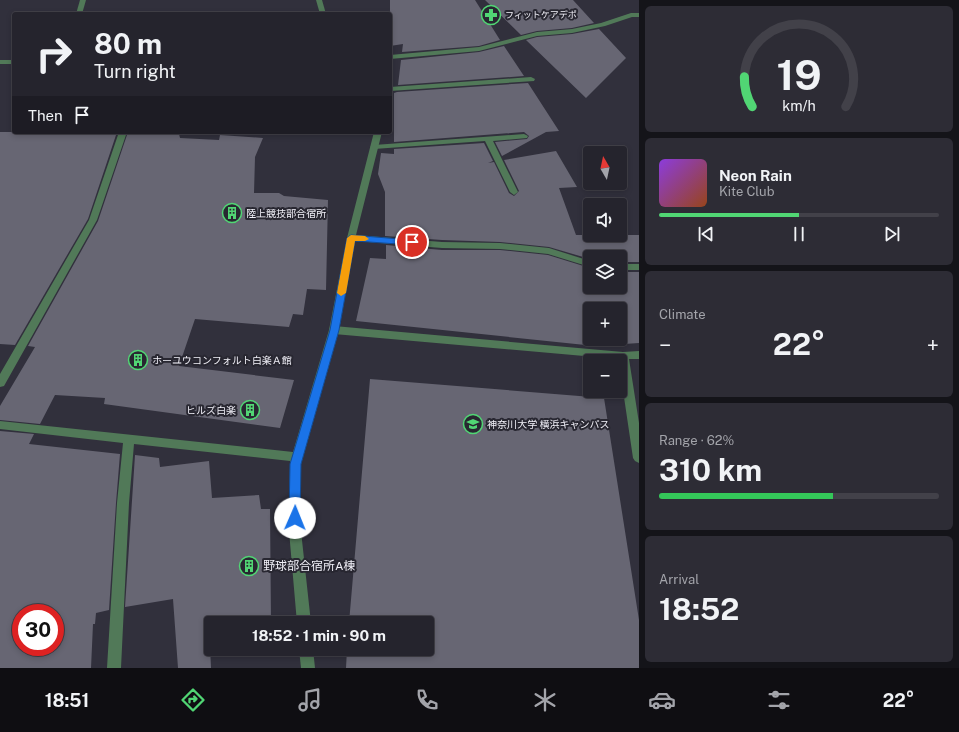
<!DOCTYPE html>
<html lang="en">
<head>
<meta charset="utf-8">
<style>
  :root { --surface:#25242d; --page:#2d2c35; --text:#f1f3f6; --muted:#a3a4aa; --line:#424149; --accent:#51d674 }
  body { margin:0; font-family:"Public Sans","Noto Sans JP",sans-serif; background:var(--page); color:var(--text); height:100vh; display:flex; flex-direction:column; font-size:15px; white-space:nowrap }
  * { box-sizing:border-box; margin:0 }
  p { font-size:13px; color:var(--muted) }
  .icon { flex:none; width:22px; height:22px; fill:none; stroke:currentColor; stroke-width:2; stroke-linecap:round; stroke-linejoin:round }
  .map { position:relative; flex:1; overflow:hidden }
  .sheet { display:flex; flex-direction:column; gap:6px; padding:6px; background:#141419; width:320px }
  .sheet>* { flex:none }
  .banner { position:absolute; left:12px; top:12px; width:380px; height:122px; border-radius:4px; box-shadow:0 2px 6px #0003,0 0 0 1px var(--line); background:#25242d; color:var(--text); overflow:hidden }
  .needle { width:26px; rotate:351deg }
  .buttons { position:absolute; left:583px; top:146px; display:grid; gap:8px }
  .buttons a { display:grid; place-items:center; width:44px; height:44px; border-radius:4px; background:var(--surface); box-shadow:0 2px 6px #0003,0 0 0 1px var(--line); font-size:20px }
  .speed { position:absolute; left:12px; top:604px; display:flex; gap:8px; font-size:20px; font-weight:700; text-align:center }
  .speed>* { display:grid; place-content:center; width:52px; height:52px; border-radius:50%; background:var(--surface); box-shadow:0 2px 6px #0003,0 0 0 1px var(--line); line-height:1 }
  .speed .limit { border:6px solid #d22; background:#fff; color:#111 }
  .pin { position:absolute; display:grid; place-items:center; width:34px; height:34px; color:#fff; margin:-17px; border:2px solid #fff; border-radius:50%; box-shadow:0 1px 4px #0007 }
  .me { position:absolute; width:44px; margin:-22px; rotate:1deg; stroke-linejoin:round; filter:drop-shadow(0 0 3px #0008) }
  .turn { display:flex; align-items:center; gap:14px; height:84px; padding:0 16px; font-size:18px }
  .turn .icon { width:52px; height:52px; stroke-width:2.5 }
  .turn b { display:block; font-size:28px; line-height:34px }
  .then { display:flex; align-items:center; height:38px; padding:0 16px; background:#0003; gap:8px; font-size:15px }
  .big { font-size:30px; font-weight:700; line-height:1.1 }
  .sheet .card { flex:1; display:flex; flex-direction:column; justify-content:center; gap:6px; min-width:0; padding:0 14px; border-radius:6px; background:var(--page) }
  .sheet .dial { align-items:center; gap:0 }
  .dial svg { height:104px; overflow:visible; fill:none; stroke:var(--line); stroke-width:7; stroke-linecap:round; text-anchor:middle }
  .dial text { fill:var(--text); stroke:none }
  .song { display:flex; align-items:center; gap:12px }
  .cover { width:48px; height:48px; border-radius:6px; background:linear-gradient(135deg,hsl(270 70% 55%),hsl(20 70% 35%)) }
  .played { height:4px; border-radius:2px; background:linear-gradient(90deg,var(--accent) 50%,var(--line) 50%) }
  .keys { display:flex; justify-content:space-around; direction:ltr }
  .heat { display:flex; justify-content:space-between; align-items:center; font-size:22px; direction:ltr }
  .charge { height:6px; border-radius:3px; background:linear-gradient(90deg,#34c759 62%,var(--line) 0) }
  .trip { position:absolute; left:204px; top:616px; width:230px; height:40px; border-radius:4px; background:var(--surface); box-shadow:0 2px 6px #0003,0 0 0 1px var(--line); font-weight:700; line-height:40px; text-align:center }
  .menu { display:flex; height:64px; justify-content:space-around; align-items:center; background:#0f0e12; color:var(--muted) }
  .menu .icon { width:28px; height:28px }
  .menu .active { color:var(--accent) }
  .menu b { font-size:18px; color:var(--text) }
  main { display:flex; flex:1; min-height:0 }
  .map>svg:first-child { display:block }
  .building { fill:#676673; fill-rule:evenodd }
  .lines { fill:none; stroke-linecap:round; stroke-linejoin:round }
  .service { fill:#517958; fill-rule:evenodd }
  .minor { fill:#517958; fill-rule:evenodd }
  .route { fill:#1a73e8; stroke:#114b97 }
  .slow { fill:#f59e0b }
  .labels { text-anchor:middle; stroke-width:4; stroke-linejoin:round; paint-order:stroke }
  .far-poi-label { font-size:9px; fill:#f2f1f9; stroke:#282731; text-anchor:start }
  .poi-label { font-size:10px; fill:#f2f1f9; stroke:#282731; text-anchor:start }
  .near-poi-label { font-size:12px; fill:#f2f1f9; stroke:#282731; text-anchor:start }
</style>
</head>
<body>
<main>
<div class="map">
<svg width="639" height="668" viewBox="0 0 639 668">
  <rect width="100%" height="100%" fill="#31303c"/>
  <!-- building -->
  <g class="building">
    <path d="M390,0h85l25,40 -21,6 -77,6 1,-8 -13,2z"/>
    <path d="M485,0h88l21,23 -22,5 -35,3 -16,4z"/>
    <path d="M599,29l27,29 -40,40 -60,-58 11,-3 35,-3z"/>
    <path d="M504,46l20,30 -126,9 3,-25 78,-8z"/>
    <path d="M528,83l31,48 -13,1 -44,24 -7,-14 32,-3 2,-3 -5,-4 -130,10v-49l3,-1z"/>
    <path d="M0,132h117l-29,87 -73,126 -15,-1z"/>
    <path d="M128,132l51,2 1,4 39,2 1,-5 43,3 -8,19 -1,36h25l5,3 44,4 -2,90 -19,-1 -4,26 -10,-1 -4,13 -94,-8 -16,47 115,14 -14,48 -176,-24 1,-6 -50,-3 -15,29 -40,-4v-14l35,-59 -7,-1 70,-125z"/>
    <path d="M484,143l9,18 -5,2 6,-1 15,31 5,3 5,-5 -15,-31 52,-9 21,36 -18,1 17,47h63v27h-19v-5h-30v2l-41,-12 -49,-5 -58,-2 -57,-4v-44l-7,-18 3,-21 13,1v-5z"/>
    <path d="M386,245l56,5h58l48,5 42,13v19h30v-15h19v71l-44,3 -239,-25 14,-63 16,1zM590,309h30v30h-30z"/>
    <path d="M370,379l234,19 35,222v48h-293l1,-19h80v-26h-78z"/>
    <path d="M0,431l34,3 -5,10 91,10 -4,49 -7,107 -13,3 -1,11h-2l-2,44h-91zM21,613h34v34h-34z"/>
    <path d="M135,455l24,3 1,9 49,-6 3,37 47,-3 2,14h9l1,114h-62l2,45h-33l-5,-69 -48,8z"/>
  </g>
  <g class="lines">
    <!-- service -->
    <g class="service">
      <path d="M531,77l4,2 -1,2 -144,10v-4z"/>
      <path d="M524,134l4,2 -1,2 -34,3 25,51 -4,3 -4,-3 -25,-51 -111,8 -4,-2 4,-2z"/>
      <path d="M334,326l289,26 16,-1v8h-10l10,64v40l-4,-2 -2,-3 -13,-88v-9l-2,-2 -284,-25 -4,-1 -1,-3 1,-3z"/>
    </g>
    <!-- minor -->
    <g class="minor">
      <path d="M80,0h6l-4,14h-6z"/>
      <path d="M316,0h6l4,14h-6z"/>
      <path d="M631,13h8v4h-7l-27,9 -33,7 -35,3 -58,15 -89,8v-4l89,-8 58,-15 35,-3 29,-6z"/>
      <rect x="0" y="60" width="14" height="4"/>
      <path d="M119,132h8l-30,88 -93,166 -4,1v-13l89,-154z"/>
      <path d="M374,132h8l-26,103 86,7 58,1 49,5 41,13v6l-42,-13 -48,-5 -58,-1 -87,-7 -16,89 -38,134v67l10,92h-14l-8,-92 1,-70 -156,-17 -5,59 -8,165h-14l10,-165 6,-60 -123,-14v-8l293,31 36,-122 18,-92z"/>
      <rect x="620" y="264" width="19" height="6"/>
      <path d="M299,649h14l2,19h-14z"/>
    </g>
  </g>
  <!-- route -->
  <path class="route" d="M351,235l61,5 4,2 -4,3 -57,-4 -16,89 -38,134 -1,54 -1,3 -4,2 -4,-2 -2,-3 1,-54 40,-134 17,-92z"/>
  <!-- slow -->
  <path class="slow" d="M351,235l14,1 4,3 -4,2h-10l-9,52 -5,3 -4,-3 10,-55z"/>
  <!-- icons -->
  <defs>
    <g id="pharmacy-ring" transform="scale(1)"><circle r="9.5" fill="#282731" stroke="#51d674" stroke-width="1.5"/><path d="M-2-6h4v4h4v4h-4v4h-4v-4h-4v-4h4Z" fill="#51d674"/></g>
    <g id="building-ring" transform="scale(1)"><circle r="9.5" fill="#282731" stroke="#51d674" stroke-width="1.5"/><path d="M-4-6H4V6H1V3H-1V6H-4ZM-2.5-4.3h1.7v1.8h-1.7ZM.8-4.3h1.7v1.8H.8ZM-2.5-1h1.7V.8h-1.7ZM.8-1h1.7V.8H.8Z" fill="#51d674"/></g>
    <g id="university-ring" transform="scale(1)"><circle r="9.5" fill="#282731" stroke="#51d674" stroke-width="1.5"/><path d="M0-5L7-2L0 1L-7-2ZM-4 1L0 2.5L4 1V4Q0 6-4 4Z" fill="#51d674"/></g>
  </defs>
  <g fill-rule="evenodd">
    <use href="#pharmacy-ring" x="491" y="15"/>
    <use href="#building-ring" x="232" y="213"/>
    <use href="#building-ring" x="138" y="360"/>
    <use href="#building-ring" x="250" y="410"/>
    <use href="#university-ring" x="473" y="424"/>
    <use href="#building-ring" x="249" y="566"/>
  </g>
  <g class="labels">
    <!-- far-poi labels -->
    <g class="far-poi-label">
      <text x="505" y="18">フィットケアデポ</text>
    </g>
    <!-- poi labels -->
    <g class="poi-label">
      <text x="246" y="217">陸上競技部合宿所</text>
      <text x="152" y="364">ホーユウコンフォルト白楽Ａ館</text>
      <text x="236" y="414" text-anchor="end">ヒルズ白楽</text>
      <text x="487" y="428">神奈川大学 横浜キャンパス</text>
    </g>
    <!-- near-poi labels -->
    <g class="near-poi-label">
      <text x="263" y="570">野球部合宿所A棟</text>
    </g>
  </g>
</svg>
<div class="buttons">
<a><svg class="needle" viewBox="-14 -14 28 28"><path d="M0-13l5 13h-10z" fill="#e53935"/><path d="M0 13l5-13h-10z" fill="#a3a4aa"/></svg></a>
<a><svg class="icon" aria-label="sound" viewBox="0 0 24 24"><path d="M4 9h4l5-4v14l-5-4H4zM17 9q2 3 0 6"/></svg></a>
<a><svg class="icon" aria-label="layers" viewBox="0 0 24 24"><path d="M12 4l9 5-9 5-9-5zM3 14l9 5 9-5"/></svg></a>
<a>+</a>
<a>−</a>
</div>
<div class="speed"><div class="limit">30</div></div>
<div class="pin" style="left:412px;top:242px;background:#d93025"><svg class="icon" aria-label="arrive" viewBox="0 0 24 24"><path d="M6 21V4h12l-3 4 3 4H6"/></svg></div>
<svg class="me" style="left:295px;top:518px" viewBox="-20 -20 40 40"><circle r="19" fill="#fff"/><path d="M0-13L10 11 0 6-10 11z" fill="#1a73e8"/></svg>
<div class="trip">18:52 · 1 min · 90 m</div>
<div class="banner">
<div class="turn"><svg class="icon" aria-label="right" viewBox="0 0 24 24"><path d="M7 20v-9h11M14 6l5 5-5 5"/></svg><div><b>80 m</b>Turn right</div></div>
<div class="then">Then<svg class="icon" aria-label="arrive" viewBox="0 0 24 24"><path d="M6 21V4h12l-3 4 3 4H6"/></svg></div>
</div>
</div>
<section class="sheet">
<div class="card dial"><svg viewBox="0 0 100 80">
<path d="M14 69A42 42 0 1 1 86 69"/>
<path d="M14 69A42 42 0 0 1 8 46" stroke="#51d674"/>
<text x="50" y="56" font-size="32" font-weight="700">19</text>
<text x="50" y="72" font-size="11">km/h</text>
</svg></div>
<div class="card">
<div class="song"><i class="cover"></i><div><b>Neon Rain</b><p>Kite Club</p></div></div>
<div class="played"></div>
<div class="keys"><svg class="icon" aria-label="previous" viewBox="0 0 24 24"><path d="M18 5L8 12l10 7zM5 5v14"/></svg><svg class="icon" aria-label="pause" viewBox="0 0 24 24"><path d="M8 5v14M16 5v14"/></svg><svg class="icon" aria-label="next" viewBox="0 0 24 24"><path d="M6 5l10 7-10 7zM19 5v14"/></svg></div>
</div>
<div class="card"><p>Climate</p>
<div class="heat"><a>−</a><b class="big">22°</b><a>+</a></div>
</div>
<div class="card"><p>Range · 62%</p><b class="big">310 km</b><div class="charge"></div></div>
<div class="card"><p>Arrival</p><b class="big">18:52</b></div>
</section>
</main>
<nav class="menu">
<b>18:51</b>
<svg class="icon active" aria-label="directions" viewBox="0 0 24 24"><path d="M12 3l9 9-9 9-9-9zM9 14v-3h6M13 9l2 2-2 2"/></svg>
<svg class="icon" aria-label="music" viewBox="0 0 24 24"><path d="M9 18V5l10-2v13"/><circle cx="6" cy="18" r="3"/><circle cx="16" cy="16" r="3"/></svg>
<svg class="icon" aria-label="phone" viewBox="0 0 24 24"><path d="M5 4h4l2 5-3 2q2 4 5 5l2-3 5 2v4C11 20 4 13 5 4z"/></svg>
<svg class="icon" aria-label="climate" viewBox="0 0 24 24"><path d="M12 3v18M4 7l16 10M4 17L20 7"/></svg>
<svg class="icon" aria-label="car" viewBox="0 0 24 24"><path d="M5 17H2v-5l4-1 3-4h7l3 4 3 1v5h-3M9 17h6M6 11h13"/><circle cx="7" cy="17" r="2"/><circle cx="17" cy="17" r="2"/></svg>
<svg class="icon" aria-label="filters" viewBox="0 0 24 24"><path d="M4 7h16M4 17h16"/><circle cx="9" cy="7" r="2"/><circle cx="15" cy="17" r="2"/></svg>
<b>22°</b>
</nav>
</body>
</html>
